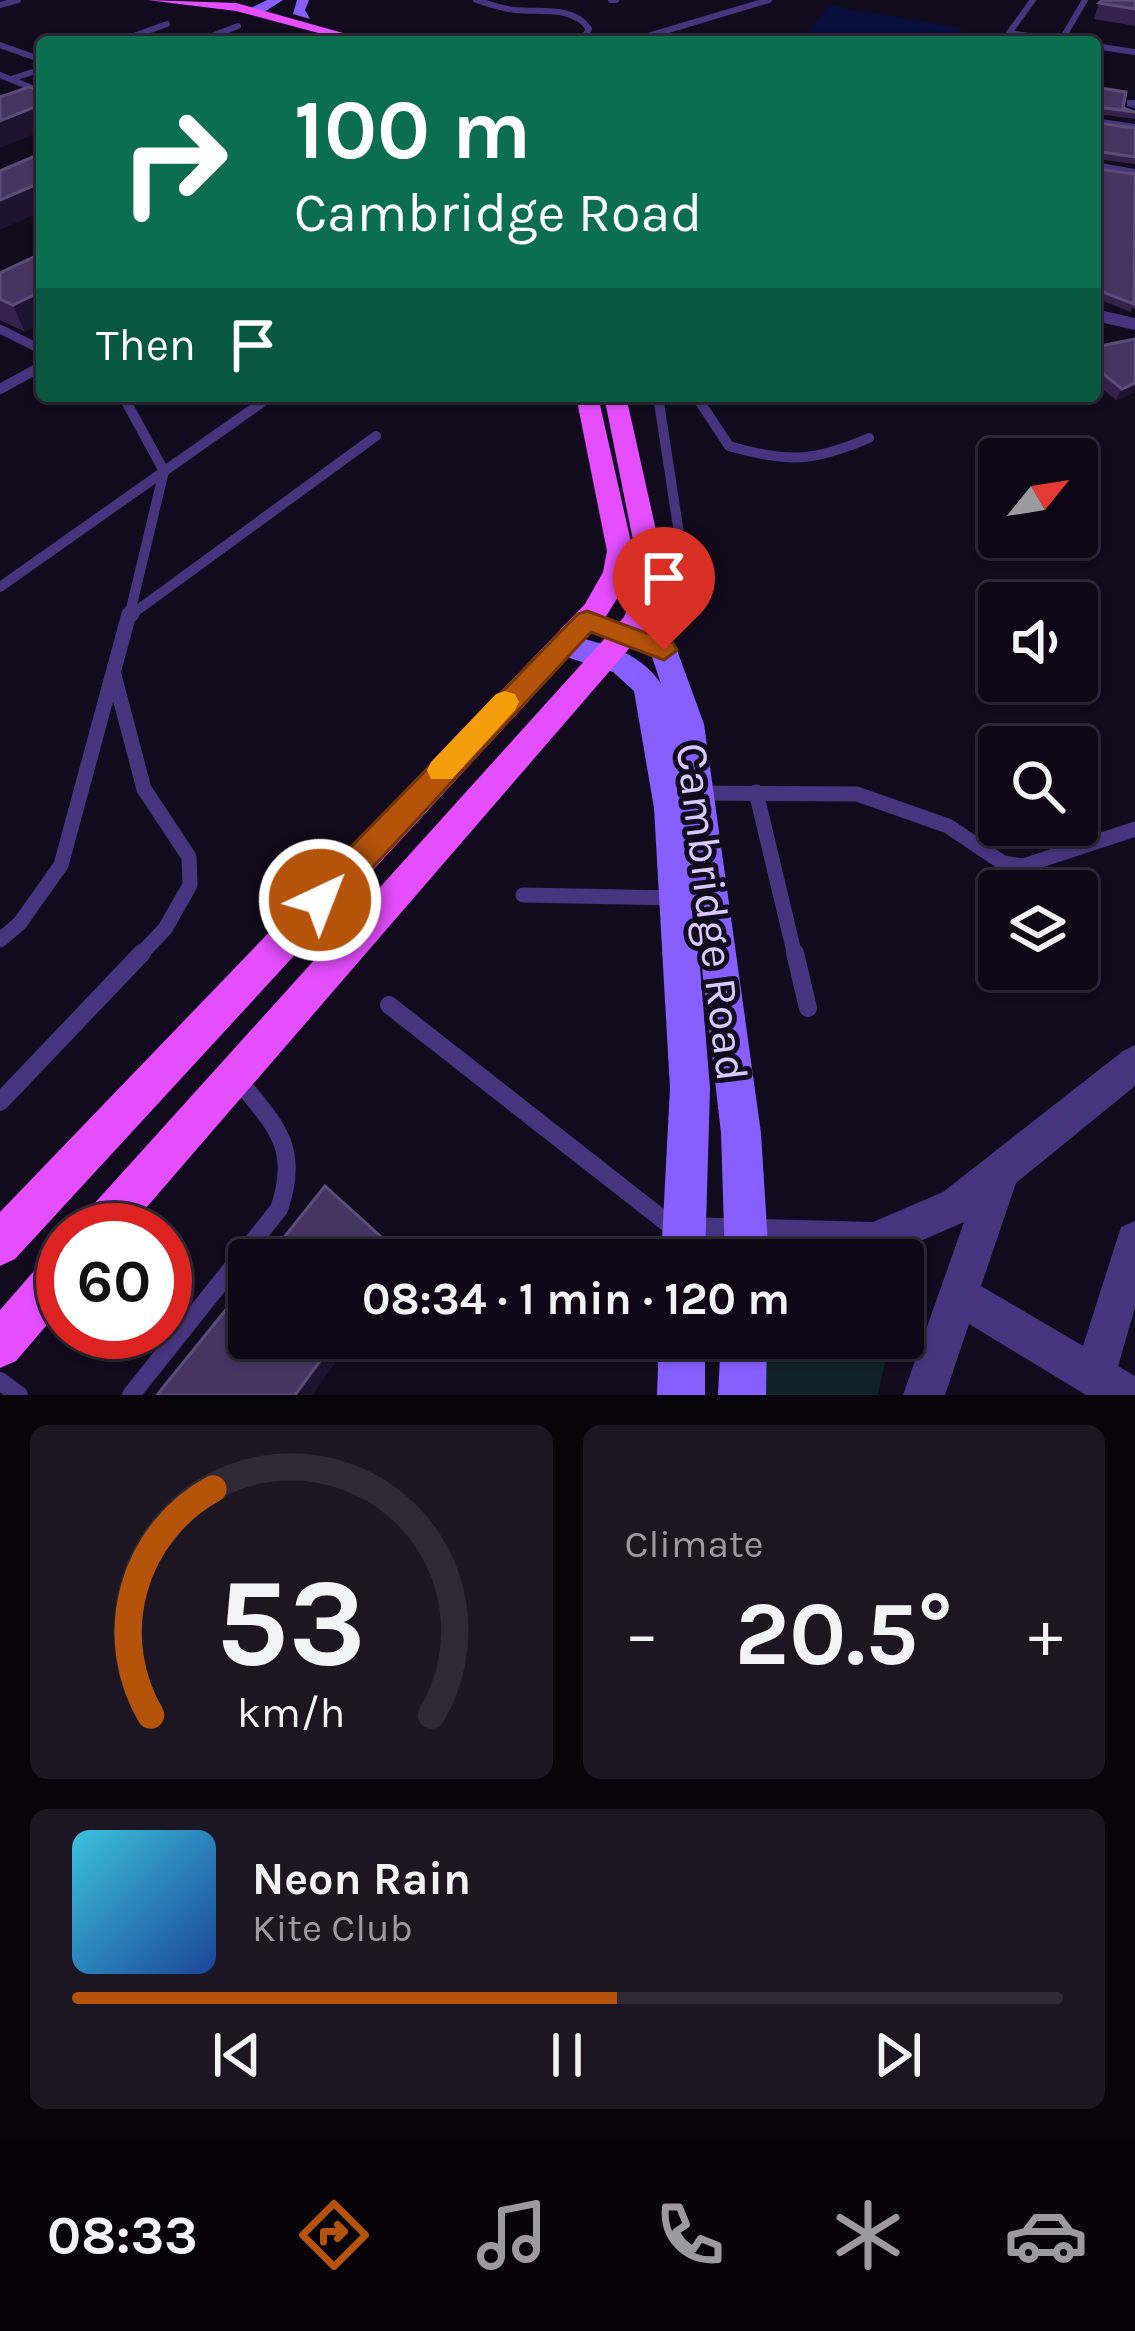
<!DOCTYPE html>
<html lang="en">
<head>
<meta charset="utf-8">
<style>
  :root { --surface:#0e0816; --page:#1c1623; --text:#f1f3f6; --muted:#9b9aa1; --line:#2e2935; --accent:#b45309 }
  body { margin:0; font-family:Karla,sans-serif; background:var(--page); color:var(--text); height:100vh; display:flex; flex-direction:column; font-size:45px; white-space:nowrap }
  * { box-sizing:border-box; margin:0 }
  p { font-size:39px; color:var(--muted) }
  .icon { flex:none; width:66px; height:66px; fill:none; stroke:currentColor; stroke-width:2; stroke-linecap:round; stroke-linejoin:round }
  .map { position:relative; height:1395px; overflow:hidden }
  .side { display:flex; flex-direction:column; gap:30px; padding:30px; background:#08040c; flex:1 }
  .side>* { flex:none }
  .banner { position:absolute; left:36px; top:36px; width:1065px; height:366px; border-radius:12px; box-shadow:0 3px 9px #0004,0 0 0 3px var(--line); background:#0b6e4f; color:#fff; overflow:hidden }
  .needle { width:78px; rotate:60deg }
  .buttons { position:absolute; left:978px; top:438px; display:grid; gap:24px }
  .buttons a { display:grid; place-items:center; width:120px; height:120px; border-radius:12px; background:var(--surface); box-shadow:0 3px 9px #0004,0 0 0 3px var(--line); font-size:60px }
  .speed { position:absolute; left:36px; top:1203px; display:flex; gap:24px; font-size:60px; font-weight:700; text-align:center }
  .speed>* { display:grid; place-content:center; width:156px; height:156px; border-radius:50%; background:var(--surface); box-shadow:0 3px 9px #0004,0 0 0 3px var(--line); line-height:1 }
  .speed .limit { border:18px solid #d22; background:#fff; color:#111 }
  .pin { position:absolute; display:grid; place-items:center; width:102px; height:102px; color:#fff; margin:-123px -51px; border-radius:50% 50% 50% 0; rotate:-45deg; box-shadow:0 0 12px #0007 }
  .pin .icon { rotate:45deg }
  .me { position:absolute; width:132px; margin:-66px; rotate:43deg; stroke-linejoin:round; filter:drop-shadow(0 0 9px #0008) }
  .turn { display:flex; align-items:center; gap:42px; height:252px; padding:0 60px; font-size:54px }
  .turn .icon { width:156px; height:156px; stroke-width:2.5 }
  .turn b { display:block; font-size:84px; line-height:102px }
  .then { display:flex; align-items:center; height:114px; padding:0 60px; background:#0003; gap:24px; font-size:45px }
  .big { font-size:90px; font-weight:700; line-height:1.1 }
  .side .widget { flex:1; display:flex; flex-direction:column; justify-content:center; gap:18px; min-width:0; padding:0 42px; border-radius:18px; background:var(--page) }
  .side .dial { align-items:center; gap:0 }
  .dial svg { height:312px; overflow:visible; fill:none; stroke:var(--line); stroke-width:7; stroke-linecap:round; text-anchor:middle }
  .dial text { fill:var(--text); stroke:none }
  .song { display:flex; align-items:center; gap:36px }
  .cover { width:144px; height:144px; border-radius:18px; background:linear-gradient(135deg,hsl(190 70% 55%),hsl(220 70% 35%)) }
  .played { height:12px; border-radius:6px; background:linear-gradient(90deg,var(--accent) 55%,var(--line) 55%) }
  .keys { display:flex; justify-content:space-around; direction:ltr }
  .heat { display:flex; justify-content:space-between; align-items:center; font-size:66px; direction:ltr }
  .side .tiles { flex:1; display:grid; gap:30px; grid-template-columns:1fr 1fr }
  .widget:last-child { grid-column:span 2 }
  .trip { position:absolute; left:228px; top:1239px; width:696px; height:120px; border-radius:12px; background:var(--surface); box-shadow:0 3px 9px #0004,0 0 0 3px var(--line); font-weight:700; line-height:120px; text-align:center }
  .tab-bar { display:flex; height:192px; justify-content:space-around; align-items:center; background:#060309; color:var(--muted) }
  .tab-bar .icon { width:84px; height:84px }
  .tab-bar .selected { color:var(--accent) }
  .tab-bar b { font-size:54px; color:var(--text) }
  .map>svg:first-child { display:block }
  .green { fill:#0e2227 }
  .water { fill:#070e3a }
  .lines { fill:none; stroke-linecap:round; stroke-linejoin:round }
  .lane-far4 { stroke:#48347e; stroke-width:6 }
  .lane-far3 { stroke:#48347e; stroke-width:9 }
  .lane-far2 { stroke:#48347e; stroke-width:10 }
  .lane-far1 { stroke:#48347e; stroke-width:15 }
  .lane { stroke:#48347e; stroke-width:18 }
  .street { fill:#48347e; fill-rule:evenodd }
  .secondary { fill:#875eff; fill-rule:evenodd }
  .primary { fill:#e54eff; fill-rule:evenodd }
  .wall { fill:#34224c }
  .shaded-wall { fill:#1f1231 }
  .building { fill:#463460; stroke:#5d4b79; stroke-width:3 }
  .route { fill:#b45309; stroke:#753606; stroke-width:3 }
  .slow { fill:#f59e0b }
  .labels { text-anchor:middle; stroke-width:10; stroke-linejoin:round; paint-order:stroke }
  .street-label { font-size:45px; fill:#dac7ff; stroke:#120b1d }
</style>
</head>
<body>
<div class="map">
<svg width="1135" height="1395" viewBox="0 0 1135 1395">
  <rect width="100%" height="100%" fill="#120b1d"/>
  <!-- green -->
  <path class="green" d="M742,1338h148l-12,57h-138z"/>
  <!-- water -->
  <path class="water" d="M829,5l128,22 15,15h-171z"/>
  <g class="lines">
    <!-- lane-far4 -->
    <g class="lane-far4">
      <path d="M476,0c13,4 26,9 39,10 25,3 58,-5 74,19l-8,13"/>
      <path d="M611,0h5"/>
      <path d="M1033,0l-24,33 61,9"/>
      <path d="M0,5l18,-5"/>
      <path d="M1061,41l24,-41"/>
      <path d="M117,42l50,-18"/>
      <path d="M196,42l42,-16"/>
      <path d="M628,42l141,-42"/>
      <path d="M0,45l42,15"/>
      <path d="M1095,46l40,6"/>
      <path d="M0,75l42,17"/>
      <path d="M11,79l31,-10"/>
    </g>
    <!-- lane-far3 -->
    <path class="lane-far3" d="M0,329l42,21"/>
    <!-- lane-far2 -->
    <g class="lane-far2">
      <path d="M0,389l42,-23"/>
      <path d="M123,396l41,75 -35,146"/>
      <path d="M658,396l24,157"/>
      <path d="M696,396l33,50c59,17 84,16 140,-8"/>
      <path d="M0,587l271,-191"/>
      <path d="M128,617l248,-181"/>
    </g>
    <!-- lane-far1 -->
    <g class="lane-far1">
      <path d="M128,617l4,-3"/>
      <path d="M114,675l30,114 45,68 1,28 -25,44 -26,27"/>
      <path d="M756,792l39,164"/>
      <path d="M698,793l159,1 91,32 55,37 20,3 112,-37"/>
      <path d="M523,895l153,3"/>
      <path d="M0,940l20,-17 41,-58 68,-251"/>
    </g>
    <!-- lane -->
    <g class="lane">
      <path d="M795,953l13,55"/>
      <path d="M389,1005l286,224"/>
      <path d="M0,1102l142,-149"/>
      <path d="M0,1381l19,14"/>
      <path d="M131,1395l148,-186c22,-63 -5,-84 -42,-131"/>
    </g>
    <!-- street -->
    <g class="street">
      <path d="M1127,100h8v8l-8,-2z"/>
      <path d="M1095,118l40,6v8l-40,-6z"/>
      <path d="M1095,162l40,7v10l-40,-7z"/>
      <path d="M1095,309l40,9v12l-40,-9z"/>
      <path d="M1135,1045v41l-119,97 -35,103 102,60 38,-119 14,-6v87l-17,58 17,10v19h-49l-117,-71 -24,71h-42l61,-173 -87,38 -193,-5 -14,-5 -5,-14 5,-14 14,-5 189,5 70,-30 180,-141z"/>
    </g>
    <!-- secondary -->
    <g class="secondary">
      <path d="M267,0h16l-22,14h-10v-6z"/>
      <path d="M297,0h12l-4,10 5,9 -17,-5z"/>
      <path d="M587,610l87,32 30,82 57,409 8,127h-44l-4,-127 -26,-226 15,181 -5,172h-44l9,-172 -16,-280 -20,-117 -21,-19 -62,-20 -4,-8 14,-11c37,10 78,16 100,51l-9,-27 -75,-30 -4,-7z"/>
      <path d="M659,1338h46v57h-48z"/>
      <path d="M721,1338h46l-1,57h-48z"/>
    </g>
    <!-- primary -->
    <g class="primary">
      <path d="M147,0l89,3 139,39h-23l-116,-31z"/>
      <path d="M576,396h22l35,155 -12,41 -16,26 -590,641 -15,7v-54l585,-608 18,-32 4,-21z"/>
      <path d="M604,396h22l40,179 -20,54 -519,601h-50l7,-15 540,-598 16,-42z"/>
      <path d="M63,1250v56l-47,55 -16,7v-58l47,-54z"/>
    </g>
  </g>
  <!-- wall -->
  <g class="wall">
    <path d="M1135,0v26l-41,-7 5,-16z"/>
    <path d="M1095,87l28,21 12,3v8l-39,-5z"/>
    <path d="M1095,117l2,6 38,5v36l-39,-5 1,10 38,5v135l-3,-1 -1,4 -36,-14z"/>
    <path d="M0,273l25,59 -25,-12z"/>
    <path d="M1135,339v53l-19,8 -21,-17v-36z"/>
  </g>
  <!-- shaded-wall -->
  <g class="shaded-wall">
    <path d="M42,104v27l-42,17v-27z"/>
    <path d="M42,182v29l-42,19v-30z"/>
    <path d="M42,291v32l-17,9 -12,-27z"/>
    <path d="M1135,383v9l-19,8 6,-11z"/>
    <path d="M337,1338h16l-41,57h-17z"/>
  </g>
  <!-- building -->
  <g class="building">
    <path d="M1102,0h33v9l-36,-6z"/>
    <path d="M29,87l13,4v13l-42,17v-24z"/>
    <path d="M1095,87l31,5 -3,16 12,4 -37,-5 -3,2z"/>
    <path d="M1095,117l2,6 38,5v29l-40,-6z"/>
    <path d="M1095,152l2,17 38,5 -1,130 -39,-15z"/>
    <path d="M42,153v29l-42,18v-29z"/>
    <path d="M42,253v38l-29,14 -13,-6v-26z"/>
    <path d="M1135,339v44l-13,6 -27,-22v-20z"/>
    <path d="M325,1186l74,67 -5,7h-128z"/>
    <path d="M249,1281v57h88l-42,57h-138z"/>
  </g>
  <!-- route -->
  <path class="route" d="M587,611l86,32 4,7 -13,10 -73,-28 -259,279 -12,4 -11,-4 -5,-11 5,-10 269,-276z"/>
  <!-- slow -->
  <path class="slow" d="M505,691l10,3 4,8 -4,8 -63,69h-21l-4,-9 4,-8 65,-68z"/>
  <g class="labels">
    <!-- street labels -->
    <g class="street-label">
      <text transform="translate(713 912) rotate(83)" y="16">Cambridge Road</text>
    </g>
  </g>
</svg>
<div class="buttons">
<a><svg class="needle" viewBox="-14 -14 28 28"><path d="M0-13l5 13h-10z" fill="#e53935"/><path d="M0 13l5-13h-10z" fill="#9b9aa1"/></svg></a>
<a><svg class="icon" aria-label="sound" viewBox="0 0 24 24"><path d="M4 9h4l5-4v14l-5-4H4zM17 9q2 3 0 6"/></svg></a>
<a><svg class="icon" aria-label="search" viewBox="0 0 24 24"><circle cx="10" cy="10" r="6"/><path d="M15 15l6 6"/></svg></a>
<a><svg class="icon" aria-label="layers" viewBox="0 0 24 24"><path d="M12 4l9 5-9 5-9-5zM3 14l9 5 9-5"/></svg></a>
</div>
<div class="speed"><div class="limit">60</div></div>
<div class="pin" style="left:664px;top:650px;background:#d93025"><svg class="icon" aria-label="arrive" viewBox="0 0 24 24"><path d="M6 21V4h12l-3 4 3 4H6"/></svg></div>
<svg class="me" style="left:320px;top:900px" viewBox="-20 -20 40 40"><circle r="17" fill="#b45309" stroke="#fff" stroke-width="3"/><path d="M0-11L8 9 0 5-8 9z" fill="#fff"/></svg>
<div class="trip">08:34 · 1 min · 120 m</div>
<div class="banner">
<div class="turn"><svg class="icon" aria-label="right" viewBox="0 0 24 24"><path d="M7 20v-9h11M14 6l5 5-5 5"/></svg><div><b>100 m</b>Cambridge Road</div></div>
<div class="then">Then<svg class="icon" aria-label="arrive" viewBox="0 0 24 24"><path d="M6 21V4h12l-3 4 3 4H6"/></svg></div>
</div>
</div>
<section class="side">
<div class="tiles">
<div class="widget dial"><svg viewBox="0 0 100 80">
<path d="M14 69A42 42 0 1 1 86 69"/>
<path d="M14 69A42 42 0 0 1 30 11" stroke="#b45309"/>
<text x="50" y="56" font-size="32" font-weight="700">53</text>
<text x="50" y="72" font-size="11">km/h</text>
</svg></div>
<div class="widget"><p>Climate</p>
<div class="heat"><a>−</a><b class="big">20.5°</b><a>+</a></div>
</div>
<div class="widget">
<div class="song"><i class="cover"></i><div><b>Neon Rain</b><p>Kite Club</p></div></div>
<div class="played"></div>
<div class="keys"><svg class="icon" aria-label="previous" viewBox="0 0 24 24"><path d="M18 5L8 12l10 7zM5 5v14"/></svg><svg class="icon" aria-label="pause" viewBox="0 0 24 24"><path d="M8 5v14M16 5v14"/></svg><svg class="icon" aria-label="next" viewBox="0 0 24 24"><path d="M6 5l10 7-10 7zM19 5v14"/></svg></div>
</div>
</div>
</section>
<nav class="tab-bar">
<b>08:33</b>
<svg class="icon selected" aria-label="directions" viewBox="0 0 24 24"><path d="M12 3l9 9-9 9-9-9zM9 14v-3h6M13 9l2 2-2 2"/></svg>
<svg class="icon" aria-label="music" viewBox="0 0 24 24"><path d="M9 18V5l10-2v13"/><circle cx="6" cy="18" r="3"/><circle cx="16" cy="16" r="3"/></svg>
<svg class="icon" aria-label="phone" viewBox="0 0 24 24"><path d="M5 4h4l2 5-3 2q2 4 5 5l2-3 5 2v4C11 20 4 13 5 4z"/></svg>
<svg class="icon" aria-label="climate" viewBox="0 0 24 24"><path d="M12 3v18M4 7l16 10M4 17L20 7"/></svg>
<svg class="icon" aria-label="car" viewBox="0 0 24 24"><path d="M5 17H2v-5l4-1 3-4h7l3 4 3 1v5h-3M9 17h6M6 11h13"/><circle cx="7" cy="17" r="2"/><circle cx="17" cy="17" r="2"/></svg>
</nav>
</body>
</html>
